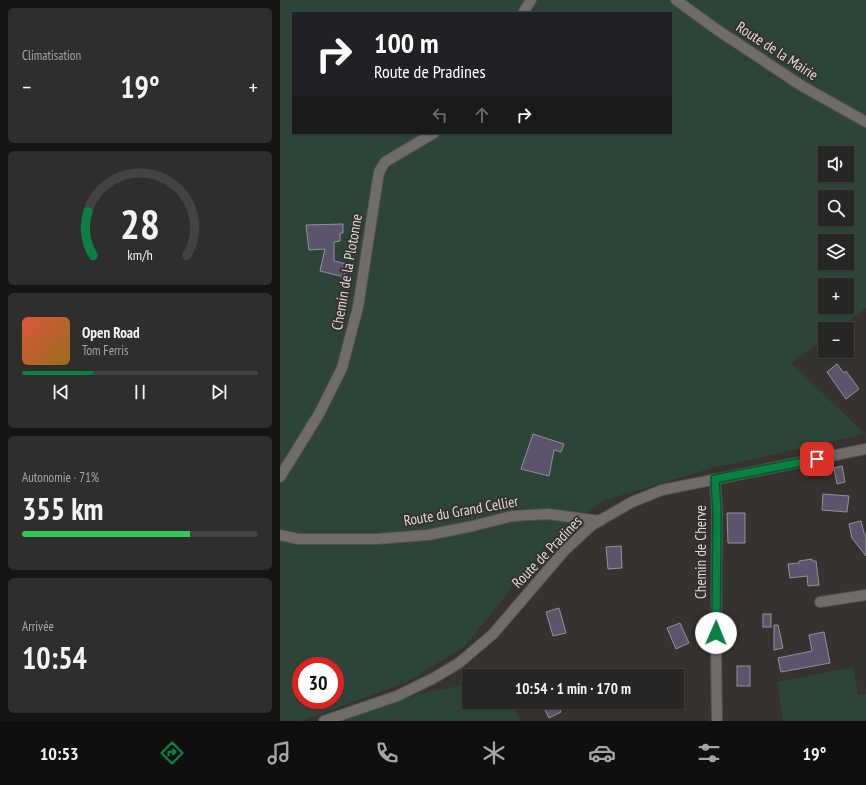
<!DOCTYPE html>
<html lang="fr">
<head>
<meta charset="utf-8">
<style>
  :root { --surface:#282624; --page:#302e2c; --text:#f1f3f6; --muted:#a5a5a6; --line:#444341; --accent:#0b8043 }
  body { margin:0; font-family:"PT Sans Narrow",sans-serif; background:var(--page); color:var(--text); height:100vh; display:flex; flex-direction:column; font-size:15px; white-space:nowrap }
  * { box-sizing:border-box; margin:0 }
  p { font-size:13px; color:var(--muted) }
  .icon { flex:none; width:22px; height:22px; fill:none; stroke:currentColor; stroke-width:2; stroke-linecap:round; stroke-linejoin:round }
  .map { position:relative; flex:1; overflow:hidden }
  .details { display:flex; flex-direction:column; gap:8px; padding:8px; background:#161514; width:280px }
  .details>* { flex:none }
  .top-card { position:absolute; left:12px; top:12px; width:380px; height:122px; border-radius:0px; box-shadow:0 1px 3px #0004,0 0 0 1px var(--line); background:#202124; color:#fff; overflow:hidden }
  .fabs { position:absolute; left:538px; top:146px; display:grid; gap:8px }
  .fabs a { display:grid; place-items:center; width:36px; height:36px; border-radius:0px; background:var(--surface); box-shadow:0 1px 3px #0004,0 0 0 1px var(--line); font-size:20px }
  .speed { position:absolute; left:12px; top:657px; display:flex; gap:8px; font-size:20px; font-weight:700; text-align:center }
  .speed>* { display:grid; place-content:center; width:52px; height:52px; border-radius:50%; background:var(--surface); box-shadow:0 1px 3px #0004,0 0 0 1px var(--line); line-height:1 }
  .speed .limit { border:6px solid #d22; background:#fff; color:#111 }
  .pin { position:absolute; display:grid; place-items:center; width:34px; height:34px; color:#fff; margin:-17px; border-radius:8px; box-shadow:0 2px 6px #0006 }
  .me { position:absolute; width:44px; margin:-22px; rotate:1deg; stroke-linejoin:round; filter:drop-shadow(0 0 3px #0008) }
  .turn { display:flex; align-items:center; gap:14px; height:84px; padding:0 16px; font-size:18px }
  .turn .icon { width:52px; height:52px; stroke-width:2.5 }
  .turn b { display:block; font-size:28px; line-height:34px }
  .lanes { display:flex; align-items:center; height:38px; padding:0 16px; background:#0003; justify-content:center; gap:20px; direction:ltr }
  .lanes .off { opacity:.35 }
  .big { font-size:30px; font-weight:700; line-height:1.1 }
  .details .widget { flex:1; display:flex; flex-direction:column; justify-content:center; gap:6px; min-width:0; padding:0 14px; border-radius:6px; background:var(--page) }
  .details .dial { align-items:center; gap:0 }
  .dial svg { height:104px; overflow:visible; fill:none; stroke:var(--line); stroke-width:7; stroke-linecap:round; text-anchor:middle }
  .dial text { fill:var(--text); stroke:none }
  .song { display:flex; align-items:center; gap:12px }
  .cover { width:48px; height:48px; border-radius:6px; background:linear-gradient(135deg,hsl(10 70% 55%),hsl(40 70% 35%)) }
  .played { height:4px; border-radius:2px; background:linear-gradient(90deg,var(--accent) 30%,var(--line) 30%) }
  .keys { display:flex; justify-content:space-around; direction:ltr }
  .heat { display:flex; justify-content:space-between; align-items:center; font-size:22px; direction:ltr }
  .charge { height:6px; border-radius:3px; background:linear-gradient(90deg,#34c759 71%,var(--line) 0) }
  .trip { position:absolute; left:182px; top:669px; width:222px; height:40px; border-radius:0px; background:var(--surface); box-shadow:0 1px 3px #0004,0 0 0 1px var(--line); font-weight:700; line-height:40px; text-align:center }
  .tab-bar { display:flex; height:64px; justify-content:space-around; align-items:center; background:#100f0e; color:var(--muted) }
  .tab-bar .icon { width:28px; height:28px }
  .tab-bar .active { color:var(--accent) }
  .tab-bar b { font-size:18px; color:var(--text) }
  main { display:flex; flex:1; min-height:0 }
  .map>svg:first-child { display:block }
  .green { fill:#2d4539; fill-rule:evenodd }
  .building { fill:#5c536d; stroke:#939296 }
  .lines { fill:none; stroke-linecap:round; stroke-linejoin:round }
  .minor-casing { stroke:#53504e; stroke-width:12 }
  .tertiary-casing { stroke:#53504e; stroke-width:12 }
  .minor { stroke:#706c69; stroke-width:10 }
  .tertiary { stroke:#706c69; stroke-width:10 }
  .route-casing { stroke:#07532c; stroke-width:10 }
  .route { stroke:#0b8043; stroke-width:7 }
  .labels { text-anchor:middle; stroke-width:4; stroke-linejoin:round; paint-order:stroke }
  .street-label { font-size:15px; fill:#dddbd9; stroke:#363230 }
</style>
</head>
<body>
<main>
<section class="details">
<div class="widget"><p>Climatisation</p>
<div class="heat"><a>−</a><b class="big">19°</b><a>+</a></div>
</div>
<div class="widget dial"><svg viewBox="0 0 100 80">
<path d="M14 69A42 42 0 1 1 86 69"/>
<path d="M14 69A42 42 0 0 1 10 35" stroke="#0b8043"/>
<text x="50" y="56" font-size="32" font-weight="700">28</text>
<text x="50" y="72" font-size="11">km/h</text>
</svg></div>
<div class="widget">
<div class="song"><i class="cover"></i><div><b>Open Road</b><p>Tom Ferris</p></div></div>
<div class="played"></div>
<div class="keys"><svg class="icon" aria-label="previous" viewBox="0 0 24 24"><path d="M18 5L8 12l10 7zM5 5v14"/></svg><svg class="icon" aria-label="pause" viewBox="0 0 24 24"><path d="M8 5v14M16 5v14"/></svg><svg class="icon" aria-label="next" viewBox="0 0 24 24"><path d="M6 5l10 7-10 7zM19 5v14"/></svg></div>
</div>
<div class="widget"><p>Autonomie · 71%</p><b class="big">355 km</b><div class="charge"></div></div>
<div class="widget"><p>Arrivée</p><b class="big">10:54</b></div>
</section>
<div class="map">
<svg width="586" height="721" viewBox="0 0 586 721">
  <rect width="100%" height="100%" fill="#363230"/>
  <!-- green -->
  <g class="green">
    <path d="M0,0h586v308l-28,21h-13v9l-34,25 74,71 -156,35 -107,32 -61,51 -76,94 -58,36 -106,39h-21zM13,13h378v120h-378zM545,153h22v22h-22zM545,197h22v22h-22zM545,241h22v22h-22zM545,285h22v22h-22zM21,666h34v34h-34z"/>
    <path d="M573,667l5,28 8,-1v27h-83l-5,-39z"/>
    <path d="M189,684v18h40l12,19h-179l76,-27z"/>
  </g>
  <!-- building -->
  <g class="building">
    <path d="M63,224v9h-3v8l-6,1v19l13,3 -3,13 -24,-6 5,-22 -16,1 -3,-25z"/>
    <path d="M557,364l7,9 2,-2 13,18 -13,10 -19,-27z"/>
    <path d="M253,434l31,10 -3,8 -7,-2 -5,26 -28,-7z"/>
    <path d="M562,466l3,16 -8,2 -3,-16z"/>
    <path d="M543,494l26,2 -2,16 -25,-2z"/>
    <path d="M447,513h18v30h-17z"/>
    <path d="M581,521l3,12 2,3v20l-14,-18 -3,-14z"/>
    <path d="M341,546l1,22 -14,1 -2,-22z"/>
    <path d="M532,559v2h4l3,24 -11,1 -1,-10 -17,2 -2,-14 11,-1v-2z"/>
    <path d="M279,608l7,25 -13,3 -7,-24z"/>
    <rect x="483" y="614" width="8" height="13"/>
    <path d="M400,623l9,20 -13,6 -9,-21z"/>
    <path d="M494,625h4l5,23 -9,2z"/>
    <path d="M544,632l6,31 -49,9 -3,-14 34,-7 -3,-16z"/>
    <rect x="457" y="666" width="13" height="20"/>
    <path d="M261,702h16l4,10 -12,6z"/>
  </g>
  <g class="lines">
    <!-- minor casing -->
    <g class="minor-casing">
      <g id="minor">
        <path d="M396,0l40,29 86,57 64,36"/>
        <path d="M243,13l8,-13"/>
        <path d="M0,477l39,-63 23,-46 16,-61 21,-135 6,-10 49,-29"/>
        <path d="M435,479l2,33 -1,136 1,73"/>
        <path d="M0,535l18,4h78l52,-4 45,-9 39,-10 36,-2 52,7"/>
        <path d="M540,602l46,-7"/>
      </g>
    </g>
    <!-- tertiary casing -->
    <g class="tertiary-casing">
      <path id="tertiary" d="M44,721l73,-25 35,-17 27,-16 34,-29 72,-84 27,-25 40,-23 30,-12 204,-41"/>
    </g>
    <!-- minor -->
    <use href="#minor" class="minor"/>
    <!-- tertiary -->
    <use href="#tertiary" class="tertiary"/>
  </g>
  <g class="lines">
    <!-- route casing -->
    <g class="route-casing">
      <path id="route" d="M436,633l1,-121 -2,-33 102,-20"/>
    </g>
    <!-- route -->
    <use href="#route" class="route"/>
  </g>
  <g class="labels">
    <!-- street labels -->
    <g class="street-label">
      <text transform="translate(497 51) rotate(33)" y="5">Route de la Mairie</text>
      <text transform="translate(67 272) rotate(-80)" y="5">Chemin de la Plotonne</text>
      <text transform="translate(181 511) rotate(-10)" y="5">Route du Grand Cellier</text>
      <text transform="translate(267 552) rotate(-46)" y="5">Route de Pradines</text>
      <text transform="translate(421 552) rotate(-90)" y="5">Chemin de Cherve</text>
    </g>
  </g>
</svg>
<div class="fabs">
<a><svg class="icon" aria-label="sound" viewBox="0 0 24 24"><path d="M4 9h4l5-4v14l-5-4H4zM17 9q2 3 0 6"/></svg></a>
<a><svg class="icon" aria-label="search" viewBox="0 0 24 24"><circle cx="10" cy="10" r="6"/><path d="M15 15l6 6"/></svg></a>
<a><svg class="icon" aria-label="layers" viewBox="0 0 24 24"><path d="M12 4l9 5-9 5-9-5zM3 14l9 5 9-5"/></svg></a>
<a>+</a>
<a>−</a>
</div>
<div class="speed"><div class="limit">30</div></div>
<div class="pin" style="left:537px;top:459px;background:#d93025"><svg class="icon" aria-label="arrive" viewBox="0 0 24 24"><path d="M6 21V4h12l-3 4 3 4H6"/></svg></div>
<svg class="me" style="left:436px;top:633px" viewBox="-20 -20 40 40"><circle r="19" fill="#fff"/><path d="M0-13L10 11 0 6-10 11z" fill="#0b8043"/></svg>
<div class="trip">10:54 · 1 min · 170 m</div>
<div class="top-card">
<div class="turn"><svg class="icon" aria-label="right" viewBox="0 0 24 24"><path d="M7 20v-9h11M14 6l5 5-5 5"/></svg><div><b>100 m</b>Route de Pradines</div></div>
<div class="lanes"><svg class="icon off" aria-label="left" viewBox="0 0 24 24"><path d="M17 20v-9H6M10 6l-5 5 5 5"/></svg><svg class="icon off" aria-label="ahead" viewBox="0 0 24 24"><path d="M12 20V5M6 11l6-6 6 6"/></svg><svg class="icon" aria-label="right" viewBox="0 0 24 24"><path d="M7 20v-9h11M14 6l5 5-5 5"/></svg></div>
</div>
</div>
</main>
<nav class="tab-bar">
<b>10:53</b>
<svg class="icon active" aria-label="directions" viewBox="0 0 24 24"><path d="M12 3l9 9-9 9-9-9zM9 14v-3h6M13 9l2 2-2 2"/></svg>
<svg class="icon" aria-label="music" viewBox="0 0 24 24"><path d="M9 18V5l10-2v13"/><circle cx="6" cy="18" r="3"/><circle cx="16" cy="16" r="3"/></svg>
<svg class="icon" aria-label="phone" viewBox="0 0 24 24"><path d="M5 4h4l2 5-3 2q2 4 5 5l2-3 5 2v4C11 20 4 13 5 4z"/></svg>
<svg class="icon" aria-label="climate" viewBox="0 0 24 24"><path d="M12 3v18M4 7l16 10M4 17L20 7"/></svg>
<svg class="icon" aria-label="car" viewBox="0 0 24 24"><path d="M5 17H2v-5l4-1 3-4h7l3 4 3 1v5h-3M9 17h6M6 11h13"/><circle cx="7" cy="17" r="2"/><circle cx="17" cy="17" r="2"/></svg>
<svg class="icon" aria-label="filters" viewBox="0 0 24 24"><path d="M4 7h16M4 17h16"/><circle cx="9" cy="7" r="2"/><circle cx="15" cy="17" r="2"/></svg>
<b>19°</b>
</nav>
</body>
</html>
